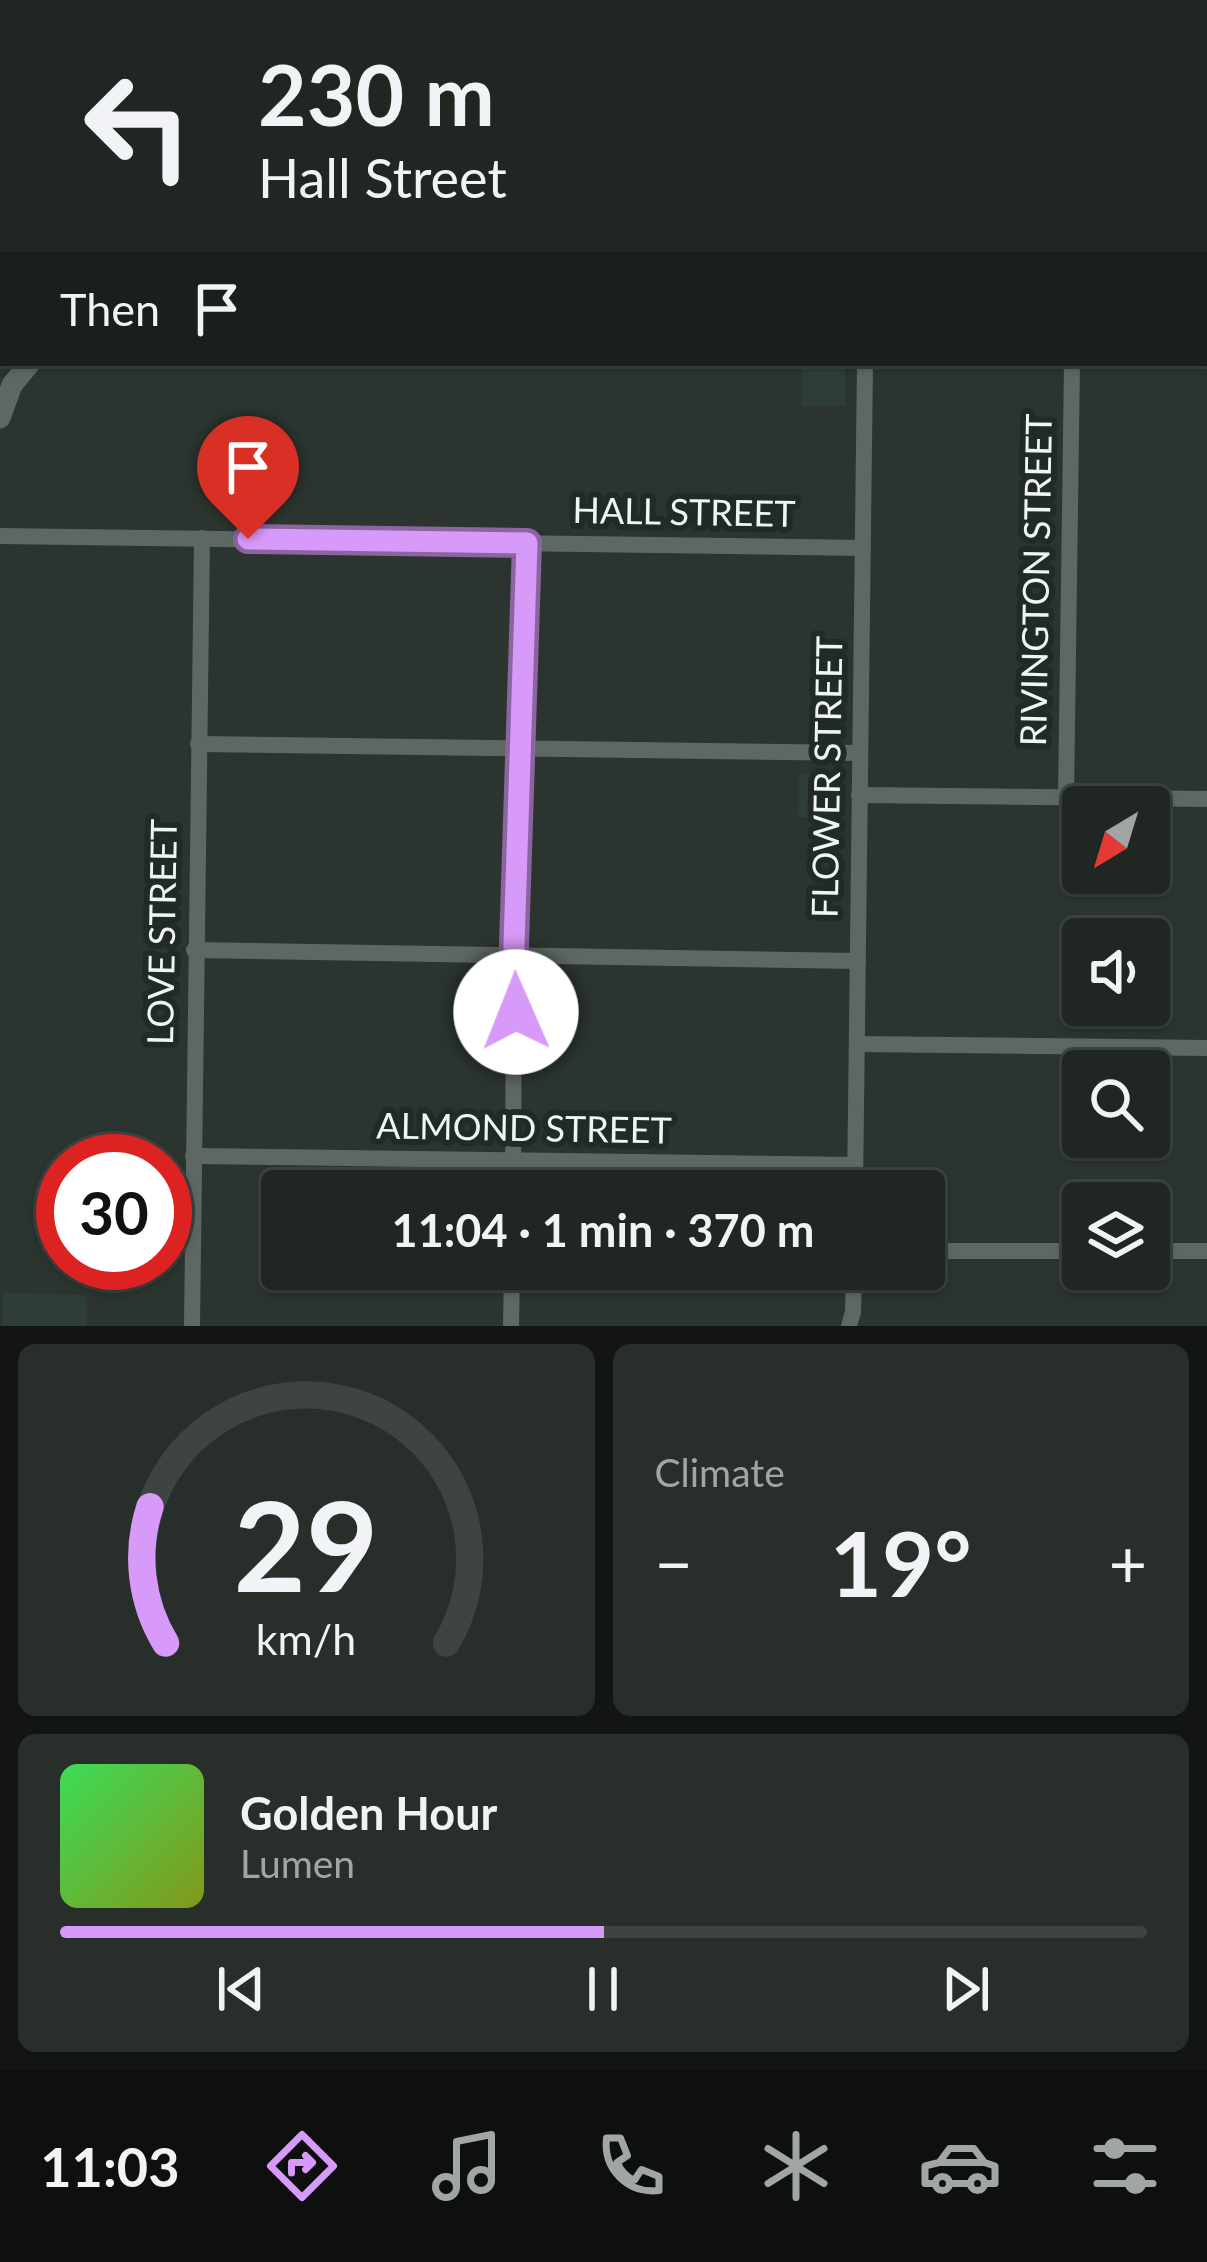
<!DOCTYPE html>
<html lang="en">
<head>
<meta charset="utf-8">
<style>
  :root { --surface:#202723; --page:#282f2b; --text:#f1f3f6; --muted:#a2a5a6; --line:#3d4441; --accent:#d89af8 }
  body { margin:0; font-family:Lato,sans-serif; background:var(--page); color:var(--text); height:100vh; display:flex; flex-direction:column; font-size:45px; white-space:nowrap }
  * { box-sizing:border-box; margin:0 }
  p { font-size:39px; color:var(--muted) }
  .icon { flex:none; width:66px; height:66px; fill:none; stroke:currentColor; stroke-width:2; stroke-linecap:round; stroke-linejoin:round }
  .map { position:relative; height:1326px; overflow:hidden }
  .drawer { display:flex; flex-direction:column; gap:18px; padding:18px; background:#121513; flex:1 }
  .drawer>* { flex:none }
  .hud { position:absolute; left:0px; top:0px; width:1209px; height:366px; box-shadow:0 3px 9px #0004,0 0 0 3px var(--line); background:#202723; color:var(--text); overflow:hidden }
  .needle { width:78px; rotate:218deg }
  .fabs { position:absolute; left:1062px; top:786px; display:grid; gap:24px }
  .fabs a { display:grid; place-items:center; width:108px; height:108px; border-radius:12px; background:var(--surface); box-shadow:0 3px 9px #0004,0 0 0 3px var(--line); font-size:60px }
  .speed { position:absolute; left:36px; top:1134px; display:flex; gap:24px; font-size:60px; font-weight:700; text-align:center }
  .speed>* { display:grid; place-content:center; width:156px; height:156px; border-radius:50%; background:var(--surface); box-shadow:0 3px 9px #0004,0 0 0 3px var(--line); line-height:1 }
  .speed .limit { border:18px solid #d22; background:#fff; color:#111 }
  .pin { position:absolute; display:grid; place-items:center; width:102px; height:102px; color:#fff; margin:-123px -51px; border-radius:50% 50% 50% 0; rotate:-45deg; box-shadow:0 0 12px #0007 }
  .pin .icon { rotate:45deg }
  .me { position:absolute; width:132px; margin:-66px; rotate:359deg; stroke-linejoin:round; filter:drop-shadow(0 0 9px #0008) }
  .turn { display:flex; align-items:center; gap:42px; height:252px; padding:0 60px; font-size:54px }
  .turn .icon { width:156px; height:156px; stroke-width:2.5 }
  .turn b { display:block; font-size:84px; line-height:102px }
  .then { display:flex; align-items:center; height:114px; padding:0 60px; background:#0003; gap:24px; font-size:45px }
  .big { font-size:90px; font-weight:700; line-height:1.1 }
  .drawer .card { flex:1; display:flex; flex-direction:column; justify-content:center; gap:18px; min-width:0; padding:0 42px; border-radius:18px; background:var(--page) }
  .drawer .dial { align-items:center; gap:0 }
  .dial svg { height:312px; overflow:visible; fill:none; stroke:var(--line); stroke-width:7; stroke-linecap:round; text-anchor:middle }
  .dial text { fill:var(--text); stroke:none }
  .song { display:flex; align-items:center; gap:36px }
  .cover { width:144px; height:144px; border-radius:18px; background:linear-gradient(135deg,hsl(130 70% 55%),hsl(70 70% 35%)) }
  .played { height:12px; border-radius:6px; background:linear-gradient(90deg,var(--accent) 50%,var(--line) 50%) }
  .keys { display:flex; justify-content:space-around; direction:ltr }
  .heat { display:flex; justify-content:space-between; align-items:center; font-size:66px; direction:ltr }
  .drawer .tiles { flex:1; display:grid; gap:18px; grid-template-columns:1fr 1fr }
  .card:last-child { grid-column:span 2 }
  .trip { position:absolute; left:261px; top:1170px; width:684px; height:120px; border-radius:12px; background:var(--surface); box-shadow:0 3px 9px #0004,0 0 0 3px var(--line); font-weight:700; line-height:120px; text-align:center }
  .tabs { display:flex; height:192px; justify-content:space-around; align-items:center; background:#0d100e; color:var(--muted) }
  .tabs .icon { width:84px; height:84px }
  .tabs .on { color:var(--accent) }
  .tabs b { font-size:54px; color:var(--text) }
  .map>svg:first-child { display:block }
  .built { fill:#2e3e36 }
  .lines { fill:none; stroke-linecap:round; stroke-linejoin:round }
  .service { stroke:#5e6863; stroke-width:8 }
  .minor { stroke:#5e6863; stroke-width:16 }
  .tertiary { stroke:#5e6863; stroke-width:21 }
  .rail-casing { stroke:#c2c9c5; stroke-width:9 }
  .rail { stroke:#212a25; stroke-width:4.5; stroke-dasharray:14; stroke-linecap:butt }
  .route-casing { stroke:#8c64a1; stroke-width:30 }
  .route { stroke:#d89af8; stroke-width:21 }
  .labels { text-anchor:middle; stroke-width:12; stroke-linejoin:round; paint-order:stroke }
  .street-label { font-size:36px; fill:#eff5f1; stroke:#212a25 }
</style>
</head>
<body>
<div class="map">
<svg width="1207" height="1326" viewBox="0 0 1207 1326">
  <rect width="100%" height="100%" fill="#2b342f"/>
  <!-- built -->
  <g class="built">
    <path d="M845,365v41h-43l-1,-40z"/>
    <path d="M799,774l41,1 -1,43 -41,-1z"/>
    <path d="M3,1293l84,2v31h-84z"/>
  </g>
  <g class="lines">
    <!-- service -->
    <g class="service">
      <path d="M883,0v3"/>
      <path d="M429,3v-3"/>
    </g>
    <!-- minor -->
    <g class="minor">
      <path d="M46,3v-3"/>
      <path d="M253,3v-3"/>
      <path d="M562,3v-3"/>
      <path d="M1206,150h1"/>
      <path d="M0,536l863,12"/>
      <path d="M198,744l662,9"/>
      <path d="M859,795l348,4"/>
      <path d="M1066,798l6,-435"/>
      <path d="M194,950l664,11"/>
      <path d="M857,1044l350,4"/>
      <path d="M193,1156l662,9"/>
      <path d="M513,1191l1,-246 13,-402"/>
      <path d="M855,1191l10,-828"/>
      <path d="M924,1251h159"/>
      <path d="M1149,1251h58"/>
      <path d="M192,1326l10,-788"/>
      <path d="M511,1326l1,-57"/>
      <path d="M849,1326l4,-14 1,-43"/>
    </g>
    <!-- tertiary -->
    <g class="tertiary">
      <path d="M971,3l16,-3"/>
      <path d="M0,81h3"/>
      <path d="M1206,351h1"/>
      <path d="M0,418l12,-33 18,-22"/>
    </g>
    <!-- rail casing -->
    <g class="rail-casing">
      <g id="rail">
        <path d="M1206,96h1"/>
        <path d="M0,314l3,-2"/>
        <path d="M0,354l3,-3"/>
      </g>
    </g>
    <!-- rail -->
    <use href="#rail" class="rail"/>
  </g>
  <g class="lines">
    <!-- route casing -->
    <g class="route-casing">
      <path id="route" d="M248,539l279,4 -13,402 2,67"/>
    </g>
    <!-- route -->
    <use href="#route" class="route"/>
  </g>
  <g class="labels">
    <!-- street labels -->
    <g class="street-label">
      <text transform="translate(684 512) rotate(1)" y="13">HALL STREET</text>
      <text transform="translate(1036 580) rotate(-89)" y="13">RIVINGTON STREET</text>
      <text transform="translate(827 777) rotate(-89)" y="13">FLOWER STREET</text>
      <text transform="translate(162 932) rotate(-89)" y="13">LOVE STREET</text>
      <text transform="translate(524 1128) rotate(1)" y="13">ALMOND STREET</text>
    </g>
  </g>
</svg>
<div class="fabs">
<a><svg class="needle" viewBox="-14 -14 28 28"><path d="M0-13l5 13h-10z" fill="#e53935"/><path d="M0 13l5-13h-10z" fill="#a2a5a6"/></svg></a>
<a><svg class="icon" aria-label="sound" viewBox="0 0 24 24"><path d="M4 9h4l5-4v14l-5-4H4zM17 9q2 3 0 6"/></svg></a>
<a><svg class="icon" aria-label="search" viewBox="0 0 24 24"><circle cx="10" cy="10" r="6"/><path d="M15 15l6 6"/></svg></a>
<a><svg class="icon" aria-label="layers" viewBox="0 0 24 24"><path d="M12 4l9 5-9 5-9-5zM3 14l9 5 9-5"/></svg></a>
</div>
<div class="speed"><div class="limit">30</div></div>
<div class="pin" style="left:248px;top:539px;background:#d93025"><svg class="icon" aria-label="arrive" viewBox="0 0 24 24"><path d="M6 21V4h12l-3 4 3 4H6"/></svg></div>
<svg class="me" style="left:516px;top:1012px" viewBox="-20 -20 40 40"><circle r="19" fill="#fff"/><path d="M0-13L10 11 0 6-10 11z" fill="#d89af8"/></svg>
<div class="trip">11:04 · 1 min · 370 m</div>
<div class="hud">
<div class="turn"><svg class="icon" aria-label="left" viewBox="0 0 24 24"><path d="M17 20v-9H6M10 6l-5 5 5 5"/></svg><div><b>230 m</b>Hall Street</div></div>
<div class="then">Then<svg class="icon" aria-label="arrive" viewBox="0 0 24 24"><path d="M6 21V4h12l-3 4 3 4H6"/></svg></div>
</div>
</div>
<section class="drawer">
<div class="tiles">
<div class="card dial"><svg viewBox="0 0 100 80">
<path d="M14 69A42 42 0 1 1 86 69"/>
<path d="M14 69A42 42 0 0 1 10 34" stroke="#d89af8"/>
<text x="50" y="56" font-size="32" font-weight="700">29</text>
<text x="50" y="72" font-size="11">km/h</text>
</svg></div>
<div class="card"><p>Climate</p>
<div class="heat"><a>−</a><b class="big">19°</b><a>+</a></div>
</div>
<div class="card">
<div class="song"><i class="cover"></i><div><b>Golden Hour</b><p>Lumen</p></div></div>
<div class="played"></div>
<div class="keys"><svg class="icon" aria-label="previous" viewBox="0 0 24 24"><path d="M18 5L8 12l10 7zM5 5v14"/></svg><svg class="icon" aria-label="pause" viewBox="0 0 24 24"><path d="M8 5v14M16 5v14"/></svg><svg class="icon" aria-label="next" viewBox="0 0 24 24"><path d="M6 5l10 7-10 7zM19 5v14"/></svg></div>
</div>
</div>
</section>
<nav class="tabs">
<b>11:03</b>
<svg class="icon on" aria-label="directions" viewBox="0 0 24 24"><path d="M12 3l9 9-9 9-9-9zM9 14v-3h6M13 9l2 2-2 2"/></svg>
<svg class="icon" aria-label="music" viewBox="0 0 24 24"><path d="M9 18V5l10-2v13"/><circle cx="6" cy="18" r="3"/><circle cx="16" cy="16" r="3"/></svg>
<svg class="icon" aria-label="phone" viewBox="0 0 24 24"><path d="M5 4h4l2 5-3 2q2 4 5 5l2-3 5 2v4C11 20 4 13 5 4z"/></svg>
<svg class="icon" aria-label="climate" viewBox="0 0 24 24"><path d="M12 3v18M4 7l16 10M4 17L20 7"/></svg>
<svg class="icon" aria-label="car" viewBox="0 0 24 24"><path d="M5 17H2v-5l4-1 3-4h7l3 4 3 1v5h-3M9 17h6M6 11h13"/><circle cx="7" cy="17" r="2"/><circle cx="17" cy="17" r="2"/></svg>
<svg class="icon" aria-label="filters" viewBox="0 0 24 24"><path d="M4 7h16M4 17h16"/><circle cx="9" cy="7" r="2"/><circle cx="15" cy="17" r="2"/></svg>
</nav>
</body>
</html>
